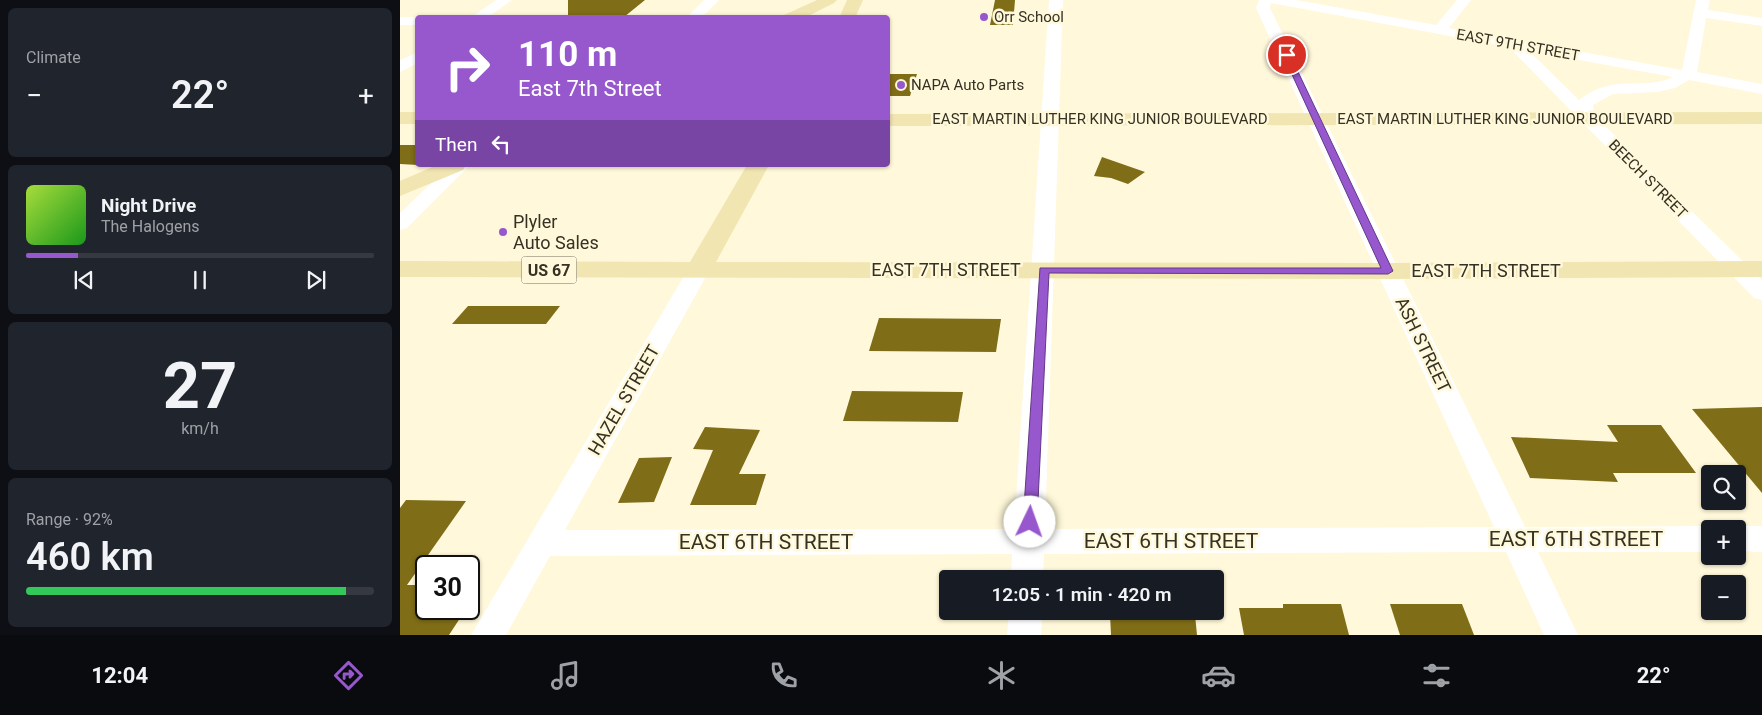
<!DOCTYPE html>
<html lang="en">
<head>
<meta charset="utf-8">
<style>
  :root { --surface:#171b24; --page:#20242c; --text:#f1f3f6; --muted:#9ea1a6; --line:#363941; --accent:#9757cd }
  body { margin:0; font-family:Roboto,sans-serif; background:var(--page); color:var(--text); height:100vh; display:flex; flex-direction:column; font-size:19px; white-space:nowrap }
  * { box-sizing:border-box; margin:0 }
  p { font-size:16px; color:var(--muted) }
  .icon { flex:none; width:28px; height:28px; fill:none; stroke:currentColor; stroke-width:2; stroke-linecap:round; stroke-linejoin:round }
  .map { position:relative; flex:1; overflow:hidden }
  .details { display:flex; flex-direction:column; gap:8px; padding:8px; background:#0d0f14; width:400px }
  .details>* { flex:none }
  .banner { position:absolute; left:15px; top:15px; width:475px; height:152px; border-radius:5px; box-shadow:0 1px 4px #0004; background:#9757cd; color:#fff; overflow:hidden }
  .fabs { position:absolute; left:1301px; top:465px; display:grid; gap:10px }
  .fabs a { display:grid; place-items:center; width:45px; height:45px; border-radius:5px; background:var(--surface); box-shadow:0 1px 4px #0004; font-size:25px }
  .speed { position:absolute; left:15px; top:555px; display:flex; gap:10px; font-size:25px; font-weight:700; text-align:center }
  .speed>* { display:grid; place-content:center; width:65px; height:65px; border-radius:50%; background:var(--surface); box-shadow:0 1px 4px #0004; line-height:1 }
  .speed .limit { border:2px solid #111; border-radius:8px; background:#fff; color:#111 }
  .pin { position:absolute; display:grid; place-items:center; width:42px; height:42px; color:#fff; margin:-21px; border:2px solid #fff; border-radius:50%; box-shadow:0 1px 5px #0007 }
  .me { position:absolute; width:55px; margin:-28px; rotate:3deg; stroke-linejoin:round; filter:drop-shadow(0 0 4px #0008) }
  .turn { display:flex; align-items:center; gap:18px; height:105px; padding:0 20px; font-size:22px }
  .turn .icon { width:65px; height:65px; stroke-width:2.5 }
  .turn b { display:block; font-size:35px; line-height:42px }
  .then { display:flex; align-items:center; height:48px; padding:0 20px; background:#0003; gap:10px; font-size:19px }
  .big { font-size:38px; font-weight:600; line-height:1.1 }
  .details .widget { flex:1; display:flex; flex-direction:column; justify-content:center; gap:8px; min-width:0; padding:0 18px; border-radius:8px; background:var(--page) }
  .details .dial { align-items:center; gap:0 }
  .dial b { font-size:65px; line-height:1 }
  .song { display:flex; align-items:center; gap:15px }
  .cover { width:60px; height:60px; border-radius:8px; background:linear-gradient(135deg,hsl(80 70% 55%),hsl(120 70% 35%)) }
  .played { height:5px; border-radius:2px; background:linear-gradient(90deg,var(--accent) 15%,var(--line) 15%) }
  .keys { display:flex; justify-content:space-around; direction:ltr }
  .heat { display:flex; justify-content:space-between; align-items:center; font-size:28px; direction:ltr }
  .charge { height:8px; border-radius:4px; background:linear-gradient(90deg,#34c759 92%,var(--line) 0) }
  .trip { position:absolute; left:539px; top:570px; width:285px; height:50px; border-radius:5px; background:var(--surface); box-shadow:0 1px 4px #0004; font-weight:600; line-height:50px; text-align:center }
  .dock { display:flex; height:80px; justify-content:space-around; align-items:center; background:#090b0e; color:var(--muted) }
  .dock .icon { width:35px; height:35px }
  .dock .current { color:var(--accent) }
  .dock b { font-size:22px; color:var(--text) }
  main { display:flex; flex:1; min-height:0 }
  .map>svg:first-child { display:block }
  .building { fill:#7f6d17 }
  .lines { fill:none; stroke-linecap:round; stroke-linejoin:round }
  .minor { fill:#fff; fill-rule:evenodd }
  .major { fill:#f1e5b2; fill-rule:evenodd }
  .route { fill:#9757cd; stroke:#623985 }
  .poi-dot { fill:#9757cd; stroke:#fff8da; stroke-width:2 }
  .labels { text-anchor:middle; stroke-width:5; stroke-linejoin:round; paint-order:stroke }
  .far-poi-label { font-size:15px; fill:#353123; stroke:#fff8da; text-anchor:start }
  .far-street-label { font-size:15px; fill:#353123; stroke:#fff8da }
  .shield { fill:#fff8da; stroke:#726d5a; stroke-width:1 }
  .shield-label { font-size:16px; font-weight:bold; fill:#353123 }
  .poi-label { font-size:18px; fill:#353123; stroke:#fff8da; text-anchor:start }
  .street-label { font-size:18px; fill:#353123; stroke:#fff8da }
  .near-street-label { font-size:21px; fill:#353123; stroke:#fff8da }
</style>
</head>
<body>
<main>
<section class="details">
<div class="widget"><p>Climate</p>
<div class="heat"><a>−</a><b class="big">22°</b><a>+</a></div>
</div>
<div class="widget">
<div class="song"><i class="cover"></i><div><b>Night Drive</b><p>The Halogens</p></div></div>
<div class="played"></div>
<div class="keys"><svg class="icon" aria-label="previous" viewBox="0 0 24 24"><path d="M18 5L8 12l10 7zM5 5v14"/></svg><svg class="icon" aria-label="pause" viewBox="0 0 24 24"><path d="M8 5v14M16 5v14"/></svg><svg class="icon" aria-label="next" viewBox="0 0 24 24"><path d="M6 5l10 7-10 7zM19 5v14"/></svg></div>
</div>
<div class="widget dial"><b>27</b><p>km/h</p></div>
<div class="widget"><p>Range · 92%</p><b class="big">460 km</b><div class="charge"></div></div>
</section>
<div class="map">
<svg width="1362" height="635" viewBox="0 0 1362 635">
  <rect width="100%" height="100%" fill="#fff8da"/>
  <!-- building -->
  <g class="building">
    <path d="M168,0h77l-21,17 -56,-2z"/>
    <path d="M595,0h20l-2,25h-23z"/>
    <path d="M488,74h29l-7,22h-22z"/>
    <path d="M0,145h18v20l-18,-1z"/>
    <path d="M702,157l43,15 -17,12 -17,-6 -17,-2z"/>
    <path d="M68,306h92l-14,18h-94z"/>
    <path d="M479,318l122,1 -5,33 -127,-1z"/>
    <path d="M452,391l111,1 -5,30 -115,-1z"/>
    <path d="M1362,407v86l-70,-84z"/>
    <path d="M1207,425h54l35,48h-83l5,9 -88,-4 -19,-41 107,5z"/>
    <path d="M305,427l55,3 -21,44h27l-10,31h-66l23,-55 -20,-1z"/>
    <path d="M272,457l-18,45 -36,1 21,-45z"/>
    <path d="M6,500l60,1 -59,84h19v24h40l-17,26h-49v-127z"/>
    <path d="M883,604h58l8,31h-105l-5,-27h44z"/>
    <path d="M990,604h72l12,31h-74z"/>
    <path d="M710,614l85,1 2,20h-86z"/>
  </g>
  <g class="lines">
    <!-- minor -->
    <g class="minor">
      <path d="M96,0h16l-25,18h-17z"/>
      <path d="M304,0h15l-18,18h-15z"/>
      <path d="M649,0h14l-18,529 449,-2 -238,-519 3,-8h37l140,25 21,-25h14l-22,28 233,42 14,-70h14l-2,10 54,8v8l-56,-8 -9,54 65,12v10l-73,-14 -14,8 -17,4 -45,2 -20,11 1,10 168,165v20l-8,-2 -170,-174 -4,-1 -3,-6 -68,-70 -238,-44 -1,5 255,519 185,-1 7,3h-7v23h-172l40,83h-34l-38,-83 -462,2 -1,25h-32l1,-25 -462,2 -44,79h-35l216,-364 3,-5 8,-2 8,2 3,5 -144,259 449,-1zM1129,51l144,26c-34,15 -58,-5 -94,23z"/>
      <path d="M0,17h18l3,1h-3v7h-18z"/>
      <path d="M18,52v11l-18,9v-12z"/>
      <path d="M50,165h20l-63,63 -7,2v-17z"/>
      <path d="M1338,526h24v26l-24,-1v-22h-7z"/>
      <path d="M609,611h34l-2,24h-34z"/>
    </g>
    <!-- major -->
    <g class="major">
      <path d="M417,0h20l-3,3 -30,15h-22l2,-3z"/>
      <path d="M447,0h16l-8,18h-16z"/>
      <rect x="0" y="112" width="18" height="12"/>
      <path d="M1362,112v12l-874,2v-12z"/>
      <path d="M37,165h29l-3,5 -63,26v-15z"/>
      <path d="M347,165h22l-53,97 672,1 374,-2v16l-374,2 -988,-2v-16l290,1z"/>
    </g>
  </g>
  <!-- route -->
  <path class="route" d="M884,54l6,1 103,216 -5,3 -339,-1 -12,249 -2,4 -5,1 -5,-1 -2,-4 17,-254h341l-98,-213z"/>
  <!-- markers -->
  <g class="poi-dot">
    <circle cx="584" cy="17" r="5"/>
    <circle cx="501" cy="85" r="5"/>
    <circle cx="103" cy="232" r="5"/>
  </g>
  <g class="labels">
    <!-- far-poi labels -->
    <g class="far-poi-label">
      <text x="594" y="22">Orr School</text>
      <text x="511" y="90">NAPA Auto Parts</text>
    </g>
    <!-- far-street labels -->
    <g class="far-street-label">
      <text transform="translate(1118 45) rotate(10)" y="5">EAST 9TH STREET</text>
      <text x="700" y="124">EAST MARTIN LUTHER KING JUNIOR BOULEVARD</text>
      <text x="1105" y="124">EAST MARTIN LUTHER KING JUNIOR BOULEVARD</text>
      <text transform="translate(1248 179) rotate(45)" y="5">BEECH STREET</text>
    </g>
    <!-- shield labels -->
    <rect class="shield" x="121.5" y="256.5" width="55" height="27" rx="4"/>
    <g class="shield-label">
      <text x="149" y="276">US 67</text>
    </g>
    <!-- poi labels -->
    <g class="poi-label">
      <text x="113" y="228">Plyler<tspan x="113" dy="21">Auto Sales</tspan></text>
    </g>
    <!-- street labels -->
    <g class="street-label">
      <text x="546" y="276">EAST 7TH STREET</text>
      <text x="1086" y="277">EAST 7TH STREET</text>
      <text transform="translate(1023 345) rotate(64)" y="6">ASH STREET</text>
      <text transform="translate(224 400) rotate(-60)" y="6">HAZEL STREET</text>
    </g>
    <!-- near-street labels -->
    <g class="near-street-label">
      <text x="1176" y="546">EAST 6TH STREET</text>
      <text x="771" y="548">EAST 6TH STREET</text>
      <text x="366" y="549">EAST 6TH STREET</text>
    </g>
  </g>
</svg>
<div class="fabs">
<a><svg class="icon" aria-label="search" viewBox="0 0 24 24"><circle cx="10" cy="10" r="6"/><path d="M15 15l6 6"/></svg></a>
<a>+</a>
<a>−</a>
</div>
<div class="speed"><div class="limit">30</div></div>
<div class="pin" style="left:887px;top:55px;background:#d93025"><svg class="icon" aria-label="arrive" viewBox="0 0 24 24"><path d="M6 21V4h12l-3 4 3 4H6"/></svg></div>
<svg class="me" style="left:630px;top:522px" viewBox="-20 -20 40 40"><circle r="19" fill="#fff"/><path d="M0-13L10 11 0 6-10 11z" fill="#9757cd"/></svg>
<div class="trip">12:05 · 1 min · 420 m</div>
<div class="banner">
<div class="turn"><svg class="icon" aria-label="right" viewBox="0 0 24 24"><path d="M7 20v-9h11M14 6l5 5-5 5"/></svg><div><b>110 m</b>East 7th Street</div></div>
<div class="then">Then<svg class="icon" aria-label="left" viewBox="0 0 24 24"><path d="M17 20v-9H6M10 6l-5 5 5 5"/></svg></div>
</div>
</div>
</main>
<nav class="dock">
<b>12:04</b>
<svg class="icon current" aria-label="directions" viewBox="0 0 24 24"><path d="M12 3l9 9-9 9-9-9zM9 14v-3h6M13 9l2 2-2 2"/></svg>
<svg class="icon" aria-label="music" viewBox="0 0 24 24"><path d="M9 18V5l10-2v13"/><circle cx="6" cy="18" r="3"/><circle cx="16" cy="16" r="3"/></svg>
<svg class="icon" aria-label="phone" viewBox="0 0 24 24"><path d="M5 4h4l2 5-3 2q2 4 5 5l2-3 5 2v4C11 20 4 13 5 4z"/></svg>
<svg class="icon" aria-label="climate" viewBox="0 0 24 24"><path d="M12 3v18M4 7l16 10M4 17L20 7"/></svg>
<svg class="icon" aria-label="car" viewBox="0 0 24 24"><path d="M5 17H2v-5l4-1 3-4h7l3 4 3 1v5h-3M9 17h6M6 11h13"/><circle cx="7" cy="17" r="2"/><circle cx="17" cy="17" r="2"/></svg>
<svg class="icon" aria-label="filters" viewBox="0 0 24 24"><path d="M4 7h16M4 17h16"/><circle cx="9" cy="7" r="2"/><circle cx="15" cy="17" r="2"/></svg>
<b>22°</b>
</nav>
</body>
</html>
